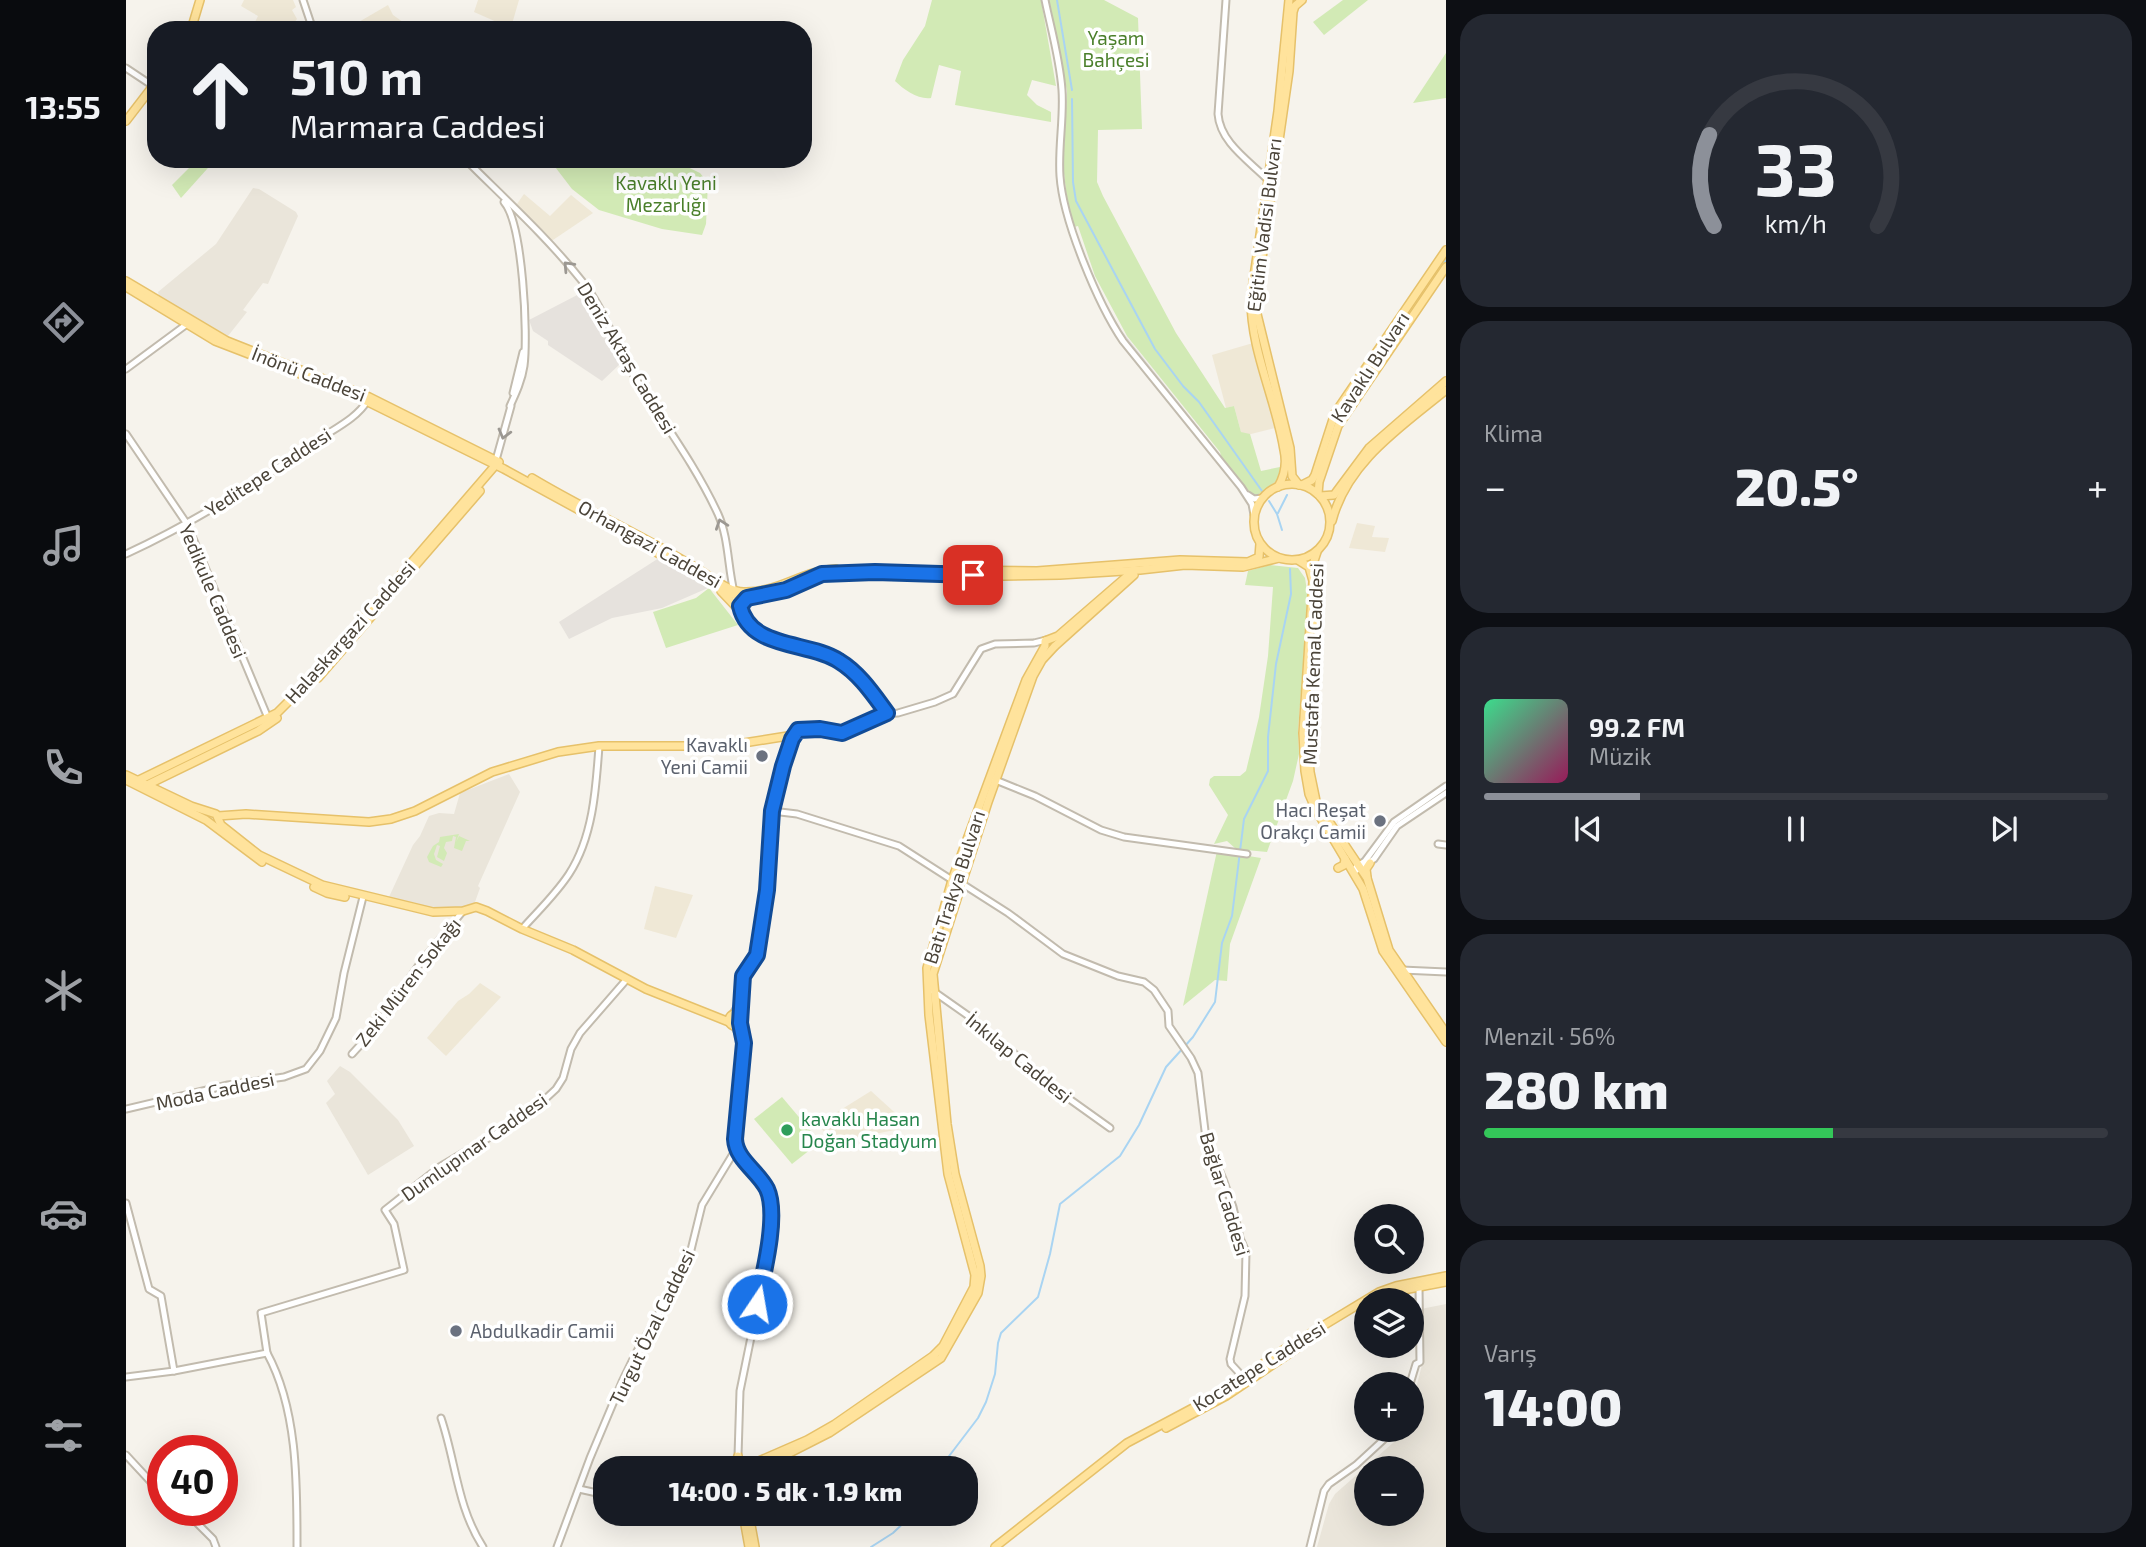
<!DOCTYPE html>
<html lang="tr">
<head>
<meta charset="utf-8">
<style>
  :root { --surface:#171b24; --page:#242831; --text:#f1f3f6; --muted:#9ea1a6; --line:#363941; --accent:#8c9099 }
  body { margin:0; font-family:"Exo 2",sans-serif; background:var(--page); color:var(--text); height:100vh; display:flex; flex-direction:column; font-size:26px; white-space:nowrap }
  * { box-sizing:border-box; margin:0 }
  p { font-size:23px; color:var(--muted) }
  .icon { flex:none; width:38px; height:38px; fill:none; stroke:currentColor; stroke-width:2; stroke-linecap:round; stroke-linejoin:round }
  .map { position:relative; flex:1; overflow:hidden }
  .side { display:flex; flex-direction:column; gap:14px; padding:14px; background:#0d0f14; width:700px }
  .side>* { flex:none }
  .banner { position:absolute; left:21px; top:21px; width:665px; height:147px; border-radius:28px; box-shadow:0 7px 28px #0002; background:#171b24; color:var(--text); overflow:hidden }
  .controls { position:absolute; left:1228px; top:1204px; display:grid; gap:14px }
  .controls a { display:grid; place-items:center; width:70px; height:70px; border-radius:50%; background:var(--surface); box-shadow:0 7px 28px #0002; font-size:35px }
  .speed { position:absolute; left:21px; top:1435px; display:flex; gap:14px; font-size:35px; font-weight:700; text-align:center }
  .speed>* { display:grid; place-content:center; width:91px; height:91px; border-radius:50%; background:var(--surface); box-shadow:0 7px 28px #0002; line-height:1 }
  .speed .limit { border:10px solid #d22; background:#fff; color:#111 }
  .pin { position:absolute; display:grid; place-items:center; width:60px; height:60px; color:#fff; margin:-30px; border-radius:14px; box-shadow:0 4px 10px #0006 }
  .me { position:absolute; width:77px; margin:-38px; rotate:12deg; stroke-linejoin:round; filter:drop-shadow(0 0 5px #0008) }
  .turn { display:flex; align-items:center; gap:24px; height:147px; padding:0 28px; font-size:32px }
  .turn .icon { width:91px; height:91px; stroke-width:2.5 }
  .turn b { display:block; font-size:49px; line-height:60px }
  .big { font-size:52px; font-weight:800; line-height:1.1 }
  .side .card { flex:1; display:flex; flex-direction:column; justify-content:center; gap:10px; min-width:0; padding:0 24px; border-radius:28px; background:var(--page) }
  .side .dial { align-items:center; gap:0 }
  .dial svg { height:182px; overflow:visible; fill:none; stroke:var(--line); stroke-width:7; stroke-linecap:round; text-anchor:middle }
  .dial text { fill:var(--text); stroke:none }
  .song { display:flex; align-items:center; gap:21px }
  .cover { width:84px; height:84px; border-radius:10px; background:linear-gradient(135deg,hsl(150 70% 55%),hsl(330 70% 35%)) }
  .played { height:7px; border-radius:4px; background:linear-gradient(90deg,var(--accent) 25%,var(--line) 25%) }
  .keys { display:flex; justify-content:space-around; direction:ltr }
  .heat { display:flex; justify-content:space-between; align-items:center; font-size:38px; direction:ltr }
  .charge { height:10px; border-radius:5px; background:linear-gradient(90deg,#34c759 56%,var(--line) 0) }
  .trip { position:absolute; left:467px; top:1456px; width:385px; height:70px; border-radius:28px; background:var(--surface); box-shadow:0 7px 28px #0002; font-weight:800; line-height:70px; text-align:center }
  main { display:flex; flex:1; min-height:0 }
  .menu { display:flex; flex-direction:column; width:126px; justify-content:space-around; align-items:center; background:#090b0e; color:var(--muted) }
  .menu .icon { width:49px; height:49px }
  .menu .selected { color:var(--accent) }
  .menu b { font-size:32px; color:var(--text) }
  .map>svg:first-child { display:block }
  .residential { fill:#eae5da; fill-rule:evenodd }
  .industrial { fill:#e6e2dd }
  .education { fill:#efe8d6 }
  .green { fill:#d2eab5 }
  .parking { fill:#e5e3e0 }
  .lines { fill:none; stroke-linecap:round; stroke-linejoin:round }
  .stream { stroke:#a9d4f2; stroke-width:2 }
  .minor-casing { stroke:#c2bbae; stroke-width:9 }
  .major-casing { stroke:#e6c16a; stroke-width:10 }
  .minor { stroke:#fff; stroke-width:5 }
  .major { stroke:#ffe39c; stroke-width:7 }
  .oneway { stroke:#9c9892 }
  .route-casing { stroke:#114b97; stroke-width:18 }
  .route { stroke:#1a73e8; stroke-width:12 }
  .worship-dot { fill:#6b7280; stroke:#fff; stroke-width:2.5 }
  .leisure-dot { fill:#2e9e5b; stroke:#fff; stroke-width:2.5 }
  .labels { text-anchor:middle; stroke-width:7; stroke-linejoin:round; paint-order:stroke }
  .park-label { font-size:19px; fill:#4a7f2a; stroke:#fff }
  .street-label { font-size:19px; fill:#4b4439; stroke:#fff }
  .worship-label { font-size:19px; fill:#5b616d; stroke:#fff; text-anchor:end }
  .leisure-label { font-size:19px; fill:#27864d; stroke:#fff; text-anchor:start }
</style>
</head>
<body>
<main>
<nav class="menu">
<b>13:55</b>
<svg class="icon selected" aria-label="directions" viewBox="0 0 24 24"><path d="M12 3l9 9-9 9-9-9zM9 14v-3h6M13 9l2 2-2 2"/></svg>
<svg class="icon" aria-label="music" viewBox="0 0 24 24"><path d="M9 18V5l10-2v13"/><circle cx="6" cy="18" r="3"/><circle cx="16" cy="16" r="3"/></svg>
<svg class="icon" aria-label="phone" viewBox="0 0 24 24"><path d="M5 4h4l2 5-3 2q2 4 5 5l2-3 5 2v4C11 20 4 13 5 4z"/></svg>
<svg class="icon" aria-label="climate" viewBox="0 0 24 24"><path d="M12 3v18M4 7l16 10M4 17L20 7"/></svg>
<svg class="icon" aria-label="car" viewBox="0 0 24 24"><path d="M5 17H2v-5l4-1 3-4h7l3 4 3 1v5h-3M9 17h6M6 11h13"/><circle cx="7" cy="17" r="2"/><circle cx="17" cy="17" r="2"/></svg>
<svg class="icon" aria-label="filters" viewBox="0 0 24 24"><path d="M4 7h16M4 17h16"/><circle cx="9" cy="7" r="2"/><circle cx="15" cy="17" r="2"/></svg>
</nav>
<div class="map">
<svg width="1320" height="1547" viewBox="0 0 1320 1547">
  <rect width="100%" height="100%" fill="#f6f3ec"/>
  <!-- residential -->
  <g class="residential">
    <path d="M127,188l6,1 37,23 2,4 -30,68 -5,-1 -20,27 4,2 -19,24 -6,1 -63,-41 -1,-4 58,-48z"/>
    <path d="M383,774l11,18 -42,94 2,2 -5,14 -7,5 -35,3 -42,-9 -2,-4 24,-52 7,-9 9,-20 10,-3 15,1 6,-21z"/>
    <path d="M214,1066l10,6 48,48 16,26 -46,29 -42,-72 9,-9 -8,-13z"/>
    <path d="M1320,1304v243h-129l12,-43 6,-10 67,-59 2,-5h8v-26l10,-39 -1,-56zM1241,1468h45v46h-45z"/>
  </g>
  <!-- industrial -->
  <g class="industrial">
    <path d="M457,292l37,72 -18,17 -54,-36v-4l-15,-10 -4,-11z"/>
    <path d="M533,558l49,30 -46,20 -50,10 -43,21 -10,-17z"/>
  </g>
  <!-- education -->
  <g class="education">
    <path d="M118,0h49l3,7 -4,3 5,9 -8,11h-33l-4,-2 6,-12 -17,-10z"/>
    <path d="M352,0h41l-7,24 -13,-1 -25,-11z"/>
    <path d="M262,5l5,10 17,12 2,-3 10,6h-77z"/>
    <path d="M398,194l26,22 21,-21 22,18 -43,29 -33,-38z"/>
    <path d="M1127,343l22,85 -28,7 -6,-3 -7,-26 -8,2 -14,-53z"/>
    <path d="M1231,523l18,3 -3,11 17,1 -4,14 -36,-4z"/>
    <path d="M529,886l38,9 -17,43 -32,-9z"/>
    <path d="M354,983l21,14 -55,59 -19,-18 31,-37 11,-7z"/>
    <path d="M745,1091l33,30 -4,8 -66,13 -4,-3 -12,-15z"/>
  </g>
  <!-- green -->
  <g class="green">
    <path d="M806,0h109l15,86 -24,-6 -5,15 10,10 14,7v10l-96,-17 6,-34 -22,-6 -8,33c-12,2 -27,-8 -36,-17l8,-21 22,-34z"/>
    <path d="M923,0h55l34,18 4,111 -44,1 -1,52 6,14 73,137 49,75 9,-2 7,26 9,2 11,37 19,-4 -1,12 -24,18 -3,-2 -31,-39 -1,-4 -93,-116 -32,-60 -17,-50 -4,1 -7,-27 -4,-36 4,-73z"/>
    <path d="M1217,0h25l-44,35 -11,-13z"/>
    <path d="M1320,53v45l-33,5z"/>
    <path d="M72,159h18l-35,39 -9,-13z"/>
    <path d="M423,159h122l29,14 8,10 -2,41 -4,11 -40,-6 -63,-19 -27,-21z"/>
    <path d="M1144,565l28,3 7,10 3,19 -10,134 1,23 -6,27 -26,71 -31,-3 -9,-8 -13,3 14,-29 -19,-30 1,-6 4,-3h26l6,-5 13,-54 9,-61 5,-69 -28,-2 3,-14z"/>
    <path d="M583,588l29,37 -72,23 -13,-36 43,-14z"/>
    <path d="M333,834l-3,8 3,-6 11,5h-4l-4,10 -8,-3 2,-11 -3,-1 -1,5 -6,1 -2,6 3,5 -3,8 -7,-4 3,-11 -3,-1 -3,9 2,6 7,4 -2,3 -12,-5 -2,-5 6,-11 6,-4 1,-5z"/>
    <path d="M1091,851l44,7 -31,86 -3,37 -12,-1 -32,26z"/>
    <path d="M656,1097l38,45 -28,22 -38,-45z"/>
  </g>
  <!-- parking -->
  <path class="parking" d="M977,298l19,33 97,122v3l-92,-113 -18,-26 -8,-18z"/>
  <g class="lines">
    <!-- stream -->
    <g class="stream">
      <path d="M931,0l15,90"/>
      <path d="M946,99l1,83 3,19 79,148 28,37 16,16 63,89"/>
      <path d="M1315,268l5,-8"/>
      <path d="M1223,402l45,-65"/>
      <path d="M1143,501l8,13 5,16"/>
      <path d="M1152,513l9,-18"/>
      <path d="M814,1468l38,-50 8,-16 9,-28 3,-31 3,-10 37,-36 12,-43 10,-50 60,-48 19,-31 27,-58 27,-30 22,-35 7,-59 10,-27 12,-97 24,-48v-34l8,-73 15,-70 -1,-25"/>
      <path d="M745,1547l22,-14 20,-19"/>
    </g>
    <!-- minor casing -->
    <g class="minor-casing">
      <g id="minor">
        <path d="M177,0l10,30"/>
        <path d="M919,0c6,29 15,60 17,90 2,29 -4,57 -2,86 3,45 38,128 63,165l118,146 11,17 2,11"/>
        <path d="M1100,0l-8,114c2,28 30,46 49,65"/>
        <path d="M0,68l30,20"/>
        <path d="M339,159c39,39 82,78 117,122 21,26 31,59 48,88 29,48 64,93 88,145 15,33 7,76 28,106 20,28 58,23 86,36 24,12 39,37 55,57"/>
        <path d="M378,202c19,22 24,133 20,164 -2,14 -8,27 -14,40"/>
        <path d="M0,369l61,-45"/>
        <path d="M387,393l10,-41"/>
        <path d="M0,434l61,90 81,194"/>
        <path d="M370,460l15,-54"/>
        <path d="M1122,495l6,4 8,-1"/>
        <path d="M0,554c69,-32 133,-72 195,-116 15,-10 37,-21 46,-37"/>
        <path d="M867,779l42,17 66,34 23,7 123,17"/>
        <path d="M646,811l25,3 102,32 53,34"/>
        <path d="M1312,844l8,1"/>
        <path d="M1230,867l9,-6 29,-39 52,-36"/>
        <path d="M1228,872l20,-13 23,-33 49,-33"/>
        <path d="M835,883l47,30 55,41 55,22 26,6 10,8 14,21 1,15 22,32 7,15 8,66 17,40 10,28 7,31 6,14 -1,44 -15,63 1,5 12,13"/>
        <path d="M396,929c16,-18 34,-35 47,-55 24,-37 27,-85 30,-128"/>
        <path d="M1276,970l44,2"/>
        <path d="M807,991l37,26 98,81 42,30"/>
        <path d="M607,1014l8,-14"/>
        <path d="M615,1019l2,-43 13,-21 11,-65 5,-79 11,-45 13,-33 2,-3 22,-1 22,4 41,-19 15,-1 37,-11 18,-8 28,-45 14,-5 39,-1 12,-3"/>
        <path d="M608,1026l9,15"/>
        <path d="M226,1054l21,-23 48,-69 42,-51"/>
        <path d="M0,1109l102,-24 56,-8 22,-8 14,-18 16,-33 8,-45 19,-76"/>
        <path d="M0,1203l23,86 12,7 13,75"/>
        <path d="M141,1353c31,57 30,131 30,194"/>
        <path d="M0,1377l48,-6 93,-18 -6,-40 143,-43 -10,-46 -9,-14 56,-44 88,-52 27,-25 7,-11 8,-29 9,-16 47,-54"/>
        <path d="M1284,1384l6,-20 4,-2 -1,-75"/>
        <path d="M315,1418c15,44 16,89 42,129"/>
        <path d="M0,1455l37,40"/>
        <path d="M612,1456l2,-65 27,-132 3,-41 -3,-28 -31,-41 8,-106 -4,-20"/>
        <path d="M453,1489l27,6"/>
        <path d="M58,1510l29,29 3,8"/>
        <path d="M431,1547l33,-89 32,-76 14,-29 45,-78 8,-17 13,-53 34,-56"/>
        <path d="M1184,1547l14,-56 5,-7 27,-19 38,-35"/>
      </g>
    </g>
    <!-- major casing -->
    <g class="major-casing">
      <g id="major">
        <path d="M65,30l9,-30"/>
        <path d="M0,121l30,-39"/>
        <path d="M0,281l101,60 142,56 130,65"/>
        <path d="M0,287l89,54 137,53 152,75 234,128 11,1 33,-7 34,-16 18,-2 41,-1 128,4 57,-1 80,-5 45,-5 58,2 36,-9"/>
        <path d="M406,478c55,33 114,59 169,93 12,7 28,21 43,21 35,1 59,-22 92,-23"/>
        <circle cx="1166" cy="522" r="38"/>
        <path d="M1173,485l-7,-9 -2,-28 -33,-134v-21l32,-222 4,-59 2,-6 7,-6"/>
        <path d="M1176,485l10,-5 3,-5 20,-62 111,-163"/>
        <path d="M1152,487c7,-12 9,-24 6,-37 -8,-51 -34,-100 -33,-153l27,-186 11,-111"/>
        <path d="M1192,494l1,-12 19,-56 108,-159"/>
        <path d="M1194,496l14,-1 35,-47 77,-67"/>
        <path d="M1206,521c15,-59 69,-94 114,-131"/>
        <path d="M1172,560l11,7 4,14 -10,152 2,38 4,23 7,16 47,79 20,62 63,91"/>
        <path d="M810,570l101,1 143,-11 68,2 11,-5 1,-13"/>
        <path d="M595,591l20,21"/>
        <path d="M1190,623l3,-40 -5,-22 3,-9"/>
        <path d="M929,646l79,-71"/>
        <path d="M192,678l162,-187"/>
        <path d="M1182,743l2,29 6,29"/>
        <path d="M0,775l65,31 25,8 5,11 38,30 63,30 111,27 30,-1 13,-4 11,4 35,18 51,21 73,39 83,33"/>
        <path d="M0,780l80,40 56,42"/>
        <path d="M13,780l138,-67 35,-35 181,-210 3,-7"/>
        <path d="M21,785l111,-54 19,-13"/>
        <path d="M1196,811l45,67 22,72 57,83"/>
        <path d="M92,816l28,-2 123,8 22,-3 24,-8 77,-39 66,-20 41,-6h126l69,-11"/>
        <path d="M1212,868l6,-3 1,-6"/>
        <path d="M1241,877l-1,-8 4,-6"/>
        <path d="M188,887l13,6 18,4"/>
        <circle cx="609" cy="1020" r="6"/>
        <path d="M1249,1300l18,-8 53,-10"/>
        <path d="M1040,1428l60,-32 85,-57"/>
        <path d="M608,1468l4,-12"/>
        <path d="M609,1468h8l64,-28 28,-16 98,-68 10,-10 31,-59 1,-12 -27,-101 -19,-159 -2,-47 25,-88 58,-157 16,-43 19,-34v-5l13,-5 74,-64"/>
        <path d="M634,1468l69,-35 112,-75 37,-65 3,-17 -1,-10 -25,-92 -8,-50 -14,-150 55,-172 45,-126 9,-16 12,-13"/>
        <path d="M617,1514l6,33"/>
        <path d="M623,1514l6,33"/>
        <path d="M869,1547l132,-104 94,-50 62,-43 96,-58 17,-6 50,-10"/>
      </g>
    </g>
    <!-- minor -->
    <use href="#minor" class="minor"/>
    <!-- major -->
    <use href="#major" class="major"/>
  </g>
  <!-- one-way arrows -->
  <defs><path id="oneway-chevron" d="M-2-3.5L2.5 0L-2 3.5" fill="none" stroke-width="1.6" stroke-linecap="round" stroke-linejoin="round" transform="scale(1.75)"/></defs>
  <g class="oneway">
    <use href="#oneway-chevron" transform="translate(442 266) rotate(-133)"/>
    <use href="#oneway-chevron" transform="translate(378 434) rotate(105)"/>
    <use href="#oneway-chevron" transform="translate(595 524) rotate(-109)"/>
  </g>
  <g class="lines">
    <!-- route casing -->
    <g class="route-casing">
      <path id="route" d="M631,1304c6,-28 22,-89 10,-115 -9,-18 -31,-29 -32,-50l9,-96 -4,-20 3,-47 14,-21 10,-65 5,-79 11,-45 9,-27 6,-9 22,-1 22,4 45,-20c-14,-19 -28,-40 -48,-52 -30,-20 -89,-11 -99,-55l7,-8 39,-8 36,-16 53,-2 98,3"/>
    </g>
    <!-- route -->
    <use href="#route" class="route"/>
  </g>
  <!-- markers -->
  <g class="worship-dot">
    <circle cx="636" cy="756" r="7"/>
    <circle cx="1254" cy="821" r="7"/>
    <circle cx="330" cy="1331" r="7"/>
  </g>
  <circle class="leisure-dot" cx="661" cy="1130" r="7"/>
  <g class="labels">
    <!-- park labels -->
    <g class="park-label">
      <text x="990" y="45">Yaşam<tspan x="990" dy="22">Bahçesi</tspan></text>
      <text x="540" y="190">Kavaklı Yeni<tspan x="540" dy="22">Mezarlığı</tspan></text>
    </g>
    <!-- street labels -->
    <g class="street-label">
      <text transform="translate(1138 225) rotate(-83)" y="7">Eğitim Vadisi Bulvarı</text>
      <text transform="translate(501 358) rotate(59)" y="7">Deniz Aktaş Caddesi</text>
      <text transform="translate(1244 367) rotate(-57)" y="7">Kavaklı Bulvarı</text>
      <text transform="translate(183 374) rotate(21)" y="7">İnönü Caddesi</text>
      <text transform="translate(142 472) rotate(-33)" y="7">Yeditepe Caddesi</text>
      <text transform="translate(524 544) rotate(29)" y="7">Orhangazi Caddesi</text>
      <text transform="translate(87 591) rotate(67)" y="7">Yedikule Caddesi</text>
      <text transform="translate(224 632) rotate(-48)" y="7">Halaskargazi Caddesi</text>
      <text transform="translate(1187 664) rotate(-88)" y="7">Mustafa Kemal Caddesi</text>
      <text transform="translate(828 887) rotate(-72)" y="7">Batı Trakya Bulvarı</text>
      <text transform="translate(282 982) rotate(-52)" y="7">Zeki Müren Sokağı</text>
      <text transform="translate(893 1058) rotate(39)" y="7">İnkılap Caddesi</text>
      <text transform="translate(89 1091) rotate(-12)" y="7">Moda Caddesi</text>
      <text transform="translate(348 1147) rotate(-35)" y="7">Dumlupınar Caddesi</text>
      <text transform="translate(1099 1194) rotate(73)" y="7">Bağlar Caddesi</text>
      <text transform="translate(526 1327) rotate(-64)" y="7">Turgut Özal Caddesi</text>
      <text transform="translate(1133 1366) rotate(-32)" y="7">Kocatepe Caddesi</text>
    </g>
    <!-- worship labels -->
    <g class="worship-label">
      <text x="622" y="752">Kavaklı<tspan x="622" dy="22">Yeni Camii</tspan></text>
      <text x="1240" y="817">Hacı Reşat<tspan x="1240" dy="22">Orakçı Camii</tspan></text>
      <text x="344" y="1338" text-anchor="start">Abdulkadir Camii</text>
    </g>
    <!-- leisure labels -->
    <g class="leisure-label">
      <text x="675" y="1126">kavaklı Hasan<tspan x="675" dy="22">Doğan Stadyum</tspan></text>
    </g>
  </g>
</svg>
<div class="controls">
<a><svg class="icon" aria-label="search" viewBox="0 0 24 24"><circle cx="10" cy="10" r="6"/><path d="M15 15l6 6"/></svg></a>
<a><svg class="icon" aria-label="layers" viewBox="0 0 24 24"><path d="M12 4l9 5-9 5-9-5zM3 14l9 5 9-5"/></svg></a>
<a>+</a>
<a>−</a>
</div>
<div class="speed"><div class="limit">40</div></div>
<div class="pin" style="left:847px;top:575px;background:#d93025"><svg class="icon" aria-label="arrive" viewBox="0 0 24 24"><path d="M6 21V4h12l-3 4 3 4H6"/></svg></div>
<svg class="me" style="left:631px;top:1304px" viewBox="-20 -20 40 40"><circle r="17" fill="#1a73e8" stroke="#fff" stroke-width="3"/><path d="M0-11L8 9 0 5-8 9z" fill="#fff"/></svg>
<div class="trip">14:00 · 5 dk · 1.9 km</div>
<div class="banner">
<div class="turn"><svg class="icon" aria-label="ahead" viewBox="0 0 24 24"><path d="M12 20V5M6 11l6-6 6 6"/></svg><div><b>510 m</b>Marmara Caddesi</div></div>
</div>
</div>
<section class="side">
<div class="card dial"><svg viewBox="0 0 100 80">
<path d="M14 69A42 42 0 1 1 86 69"/>
<path d="M14 69A42 42 0 0 1 12 29" stroke="#8c9099"/>
<text x="50" y="56" font-size="32" font-weight="700">33</text>
<text x="50" y="72" font-size="11">km/h</text>
</svg></div>
<div class="card"><p>Klima</p>
<div class="heat"><a>−</a><b class="big">20.5°</b><a>+</a></div>
</div>
<div class="card">
<div class="song"><i class="cover"></i><div><b>99.2 FM</b><p>Müzik</p></div></div>
<div class="played"></div>
<div class="keys"><svg class="icon" aria-label="previous" viewBox="0 0 24 24"><path d="M18 5L8 12l10 7zM5 5v14"/></svg><svg class="icon" aria-label="pause" viewBox="0 0 24 24"><path d="M8 5v14M16 5v14"/></svg><svg class="icon" aria-label="next" viewBox="0 0 24 24"><path d="M6 5l10 7-10 7zM19 5v14"/></svg></div>
</div>
<div class="card"><p>Menzil · 56%</p><b class="big">280 km</b><div class="charge"></div></div>
<div class="card"><p>Varış</p><b class="big">14:00</b></div>
</section>
</main>
</body>
</html>
